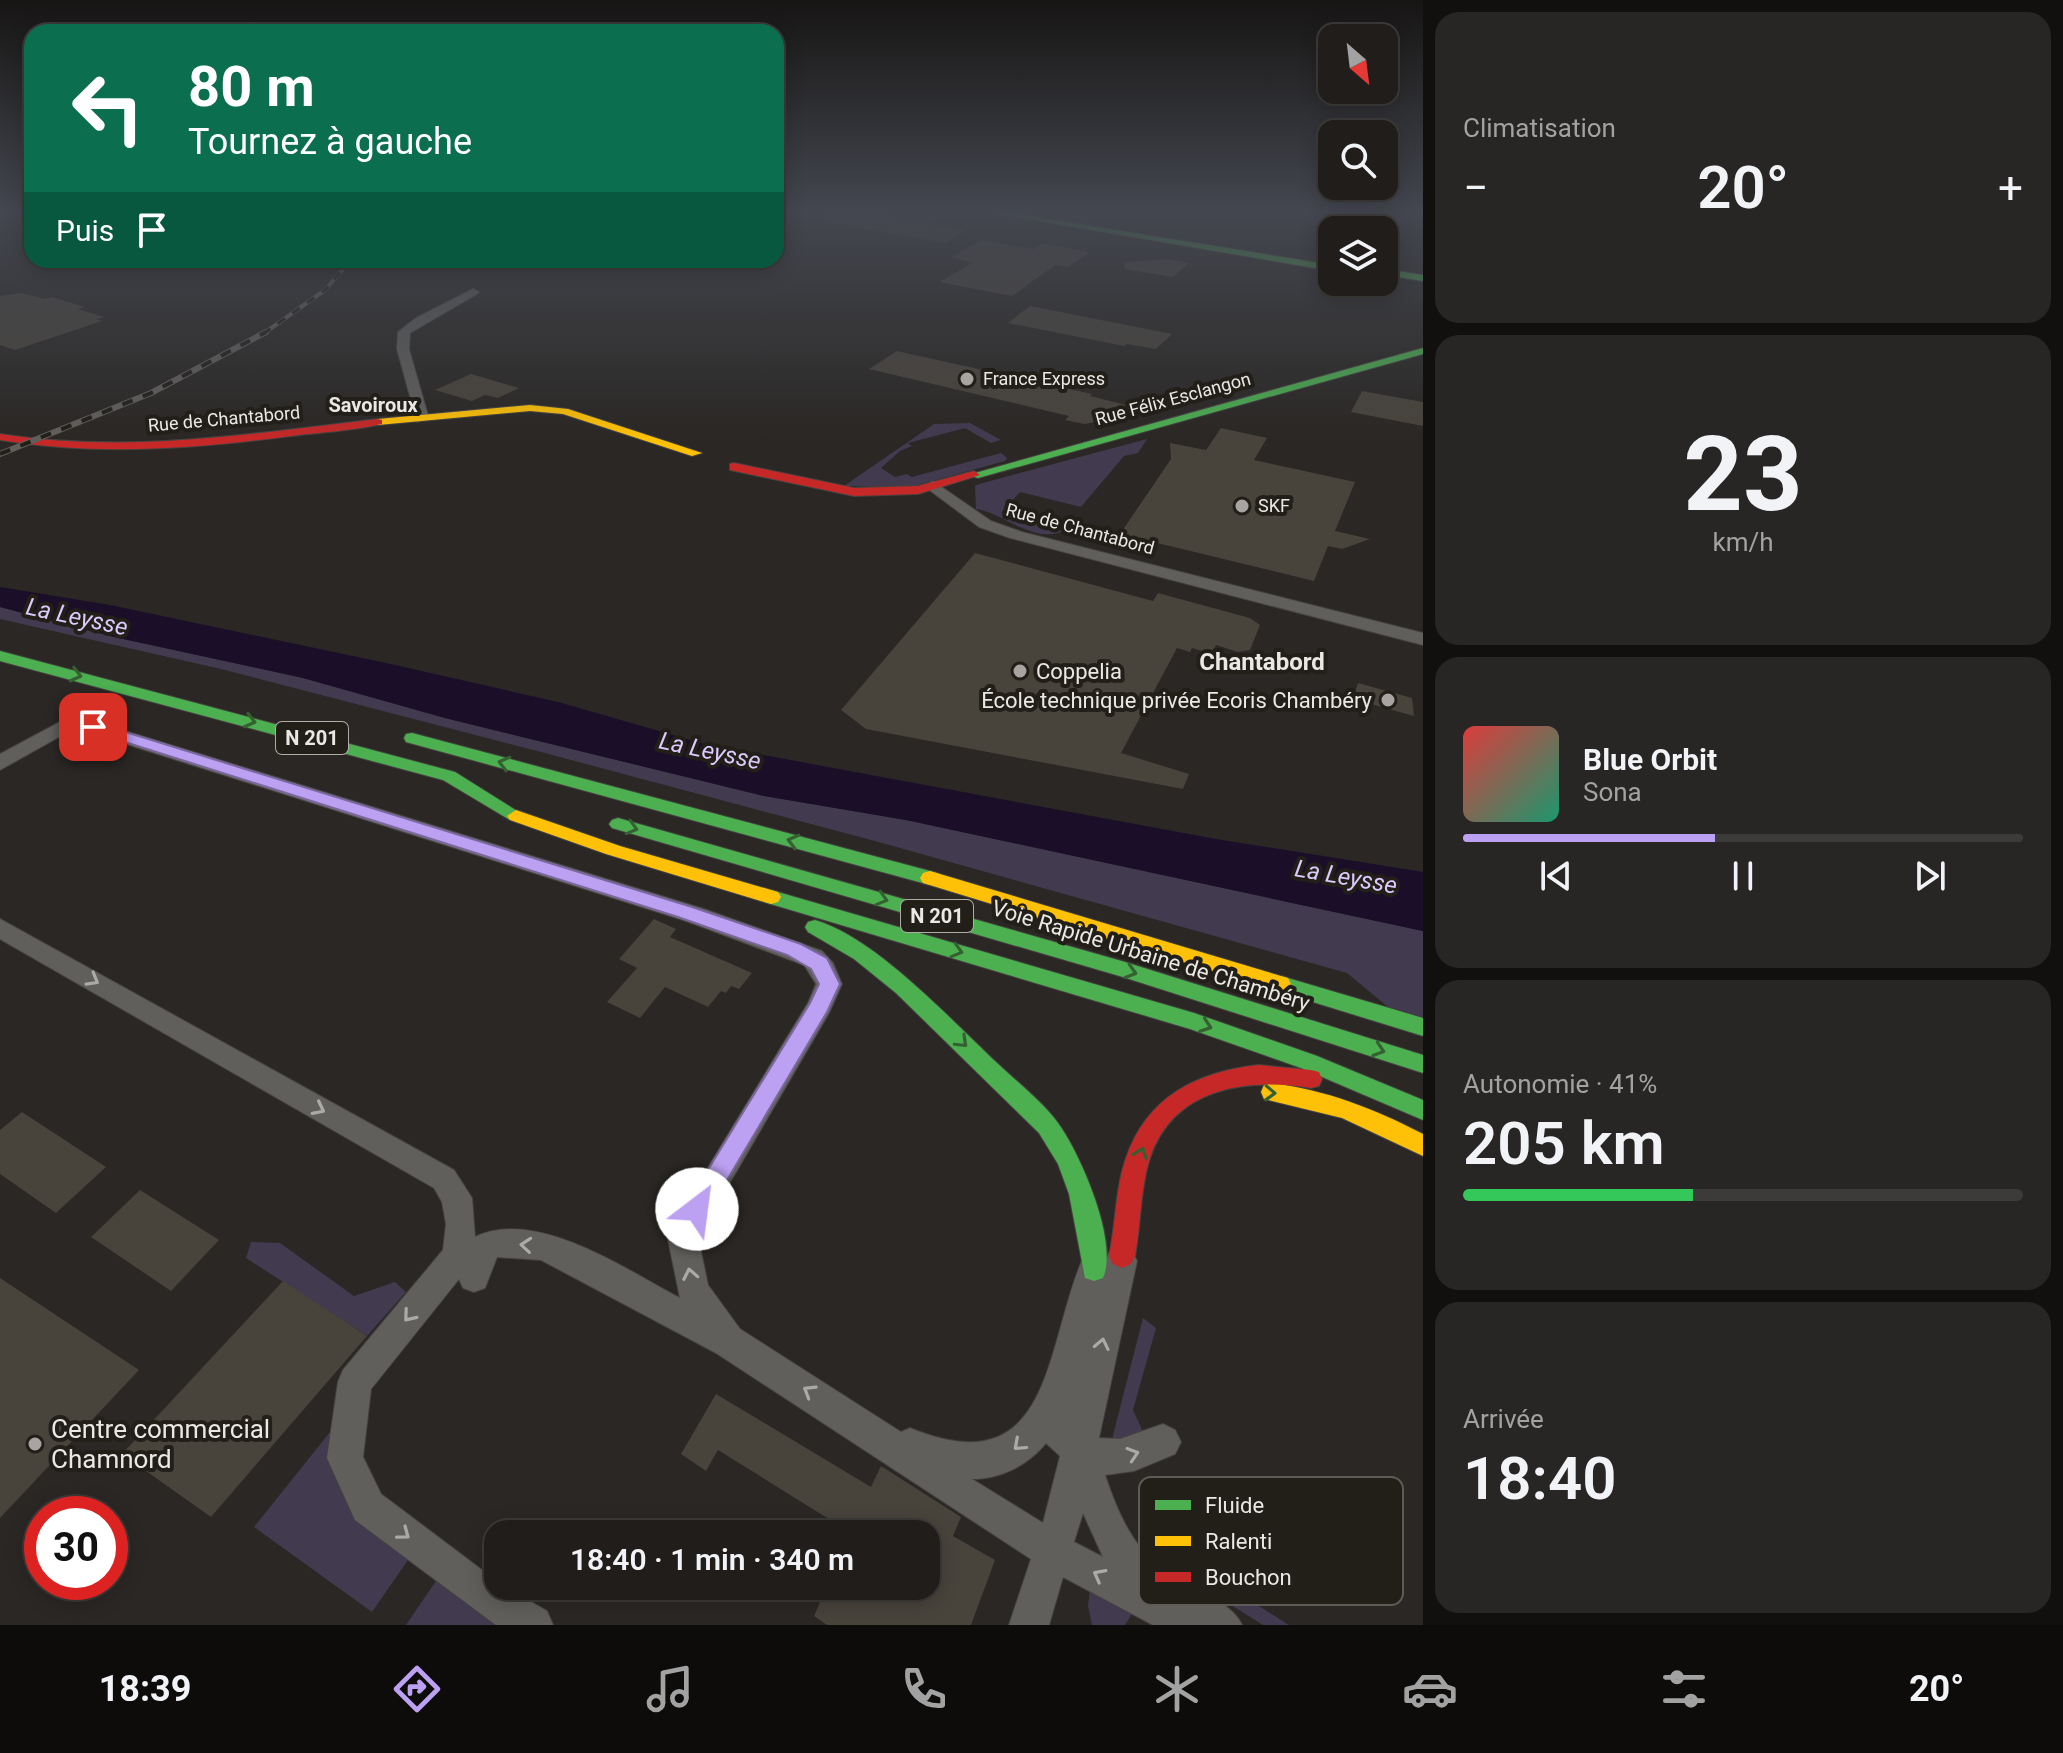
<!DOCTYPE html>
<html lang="fr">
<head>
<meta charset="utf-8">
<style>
  :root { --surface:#201d1b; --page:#282624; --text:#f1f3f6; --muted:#a2a2a3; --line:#3d3b3a; --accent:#bca0f2 }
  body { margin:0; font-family:Roboto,sans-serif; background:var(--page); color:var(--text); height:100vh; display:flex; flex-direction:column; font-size:30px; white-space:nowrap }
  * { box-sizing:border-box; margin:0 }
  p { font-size:26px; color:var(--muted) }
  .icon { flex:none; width:44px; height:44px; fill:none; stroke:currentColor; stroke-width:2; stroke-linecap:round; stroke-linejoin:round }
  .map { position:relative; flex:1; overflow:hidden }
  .drawer { display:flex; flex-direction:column; gap:12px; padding:12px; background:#12100f; width:640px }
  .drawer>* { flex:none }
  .banner { position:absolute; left:24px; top:24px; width:760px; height:244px; border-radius:24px; box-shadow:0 4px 20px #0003,0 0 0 2px var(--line); background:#0b6e4f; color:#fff; overflow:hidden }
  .needle { width:52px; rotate:152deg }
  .controls { position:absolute; left:1318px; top:24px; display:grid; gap:16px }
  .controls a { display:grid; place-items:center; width:80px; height:80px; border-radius:16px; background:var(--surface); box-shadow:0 4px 20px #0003,0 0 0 2px var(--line); font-size:40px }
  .speed { position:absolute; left:24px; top:1496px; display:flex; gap:16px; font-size:40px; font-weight:700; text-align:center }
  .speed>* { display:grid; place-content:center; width:104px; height:104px; border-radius:50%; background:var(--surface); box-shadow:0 4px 20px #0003,0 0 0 2px var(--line); line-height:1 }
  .speed .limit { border:12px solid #d22; background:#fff; color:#111 }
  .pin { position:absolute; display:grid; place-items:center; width:68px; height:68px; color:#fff; margin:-34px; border-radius:16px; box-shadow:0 4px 12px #0006 }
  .me { position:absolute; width:88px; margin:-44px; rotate:30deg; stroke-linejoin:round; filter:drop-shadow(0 0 6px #0008) }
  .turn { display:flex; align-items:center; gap:28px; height:168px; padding:0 32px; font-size:36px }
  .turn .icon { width:104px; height:104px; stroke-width:2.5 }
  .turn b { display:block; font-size:56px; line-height:68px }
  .then { display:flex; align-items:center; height:76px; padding:0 32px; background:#0003; gap:16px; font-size:30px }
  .big { font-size:60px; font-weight:600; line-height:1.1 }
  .drawer .card { flex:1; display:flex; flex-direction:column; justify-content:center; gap:12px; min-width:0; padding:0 28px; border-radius:24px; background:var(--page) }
  .drawer .dial { align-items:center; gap:0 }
  .dial b { font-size:104px; line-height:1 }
  .song { display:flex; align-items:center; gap:24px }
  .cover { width:96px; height:96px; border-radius:12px; background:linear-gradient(135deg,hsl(0 70% 55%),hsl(160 70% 35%)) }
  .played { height:8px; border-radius:4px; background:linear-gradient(90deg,var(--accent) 45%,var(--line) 45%) }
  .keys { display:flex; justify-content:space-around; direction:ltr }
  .heat { display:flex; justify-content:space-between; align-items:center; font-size:44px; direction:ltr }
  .charge { height:12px; border-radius:6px; background:linear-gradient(90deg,#34c759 41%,var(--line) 0) }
  .trip { position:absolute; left:484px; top:1520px; width:456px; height:80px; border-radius:24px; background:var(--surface); box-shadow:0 4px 20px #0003,0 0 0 2px var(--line); font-weight:600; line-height:80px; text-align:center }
  .tabs { display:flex; height:128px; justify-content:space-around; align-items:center; background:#0d0c0b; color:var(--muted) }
  .tabs .icon { width:56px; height:56px }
  .tabs .current { color:var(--accent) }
  .tabs b { font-size:36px; color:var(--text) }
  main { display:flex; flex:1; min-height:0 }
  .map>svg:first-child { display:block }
  .green { fill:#423a4f }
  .water { fill:#1a0e29 }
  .building { fill:#48433b }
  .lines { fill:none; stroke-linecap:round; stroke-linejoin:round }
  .street-casing { stroke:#454341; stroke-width:2 }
  .fast-casing { stroke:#454341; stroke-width:2 }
  .slow-casing { stroke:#454341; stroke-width:2 }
  .jam-casing { stroke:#454341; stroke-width:2 }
  .street { fill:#605f5c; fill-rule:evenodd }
  .fast { fill:#4caf50; fill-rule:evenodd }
  .slow { fill:#ffc107; fill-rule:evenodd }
  .jam { fill:#c62828; fill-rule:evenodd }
  .rail-far1-casing { stroke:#615e5b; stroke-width:4 }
  .rail-casing { stroke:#615e5b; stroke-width:6 }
  .rail-far1 { stroke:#221f19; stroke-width:3; stroke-dasharray:9; stroke-linecap:butt }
  .rail { stroke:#221f19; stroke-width:4; stroke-dasharray:11; stroke-linecap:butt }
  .oneway { stroke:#356032 }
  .oneway2 { stroke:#acaaa7 }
  .route { fill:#bca0f2; stroke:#7a689d; stroke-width:2 }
  .poi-dot { fill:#a7a4a1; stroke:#221f19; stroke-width:3 }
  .labels { text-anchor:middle; stroke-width:8; stroke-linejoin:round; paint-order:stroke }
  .far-poi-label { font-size:18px; fill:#eae8e4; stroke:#221f19; text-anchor:start }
  .far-street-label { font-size:18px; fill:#eae8e4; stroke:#221f19 }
  .far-neighbourhood-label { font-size:20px; font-weight:bold; fill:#eae8e4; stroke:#221f19 }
  .shield { fill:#221f19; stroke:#aeaca7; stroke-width:2 }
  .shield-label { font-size:20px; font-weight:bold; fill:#eae8e4 }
  .poi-label { font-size:22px; fill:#eae8e4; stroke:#221f19; text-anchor:start }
  .street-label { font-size:22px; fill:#eae8e4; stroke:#221f19 }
  .water-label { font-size:24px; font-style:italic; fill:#dccafd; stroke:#221f19 }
  .neighbourhood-label { font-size:24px; font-weight:bold; fill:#eae8e4; stroke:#221f19 }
  .near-poi-label { font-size:26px; fill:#eae8e4; stroke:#221f19; text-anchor:start }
  .key { fill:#221f19; stroke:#5e5b56; stroke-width:2 }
  .key-label { font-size:22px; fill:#eae8e4 }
</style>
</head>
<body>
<main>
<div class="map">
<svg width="1423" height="1625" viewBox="0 0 1423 1625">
  <rect width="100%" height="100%" fill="#2a2724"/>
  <!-- green -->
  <g class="green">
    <path d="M970,423l31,17 -10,3 -26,-15 -57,15 4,3 -12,5 -19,17 14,9 12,-3 5,3 89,-24 6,5 -2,3 -98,27 -63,-2 90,-62z"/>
    <path d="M1147,439l-9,14 -14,3 -43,51 -61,-15 -19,21 65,17c-31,16 -62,-17 -90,-21l-1,-23 4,-2z"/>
    <path d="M0,607l114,30 189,41 142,40 319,78 142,24 517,111v105l-76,-63 -472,-132 -334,-89 -320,-83 -221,-50z"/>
    <path d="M251,1242l29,1 74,53 41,-14 11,10 -39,44 -121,-78z"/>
    <path d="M1143,1318l13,10 -23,82 11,24 -5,12 -26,-6v-5z"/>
    <path d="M330,1432l80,125 -38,55 -118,-85z"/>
    <path d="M1145,1525l45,38 99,62h-26l-112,-70 -10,-13z"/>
    <path d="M438,1578l57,43 -1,4h-88z"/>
    <path d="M1091,1582l44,27 -10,16h-33l-4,-19z"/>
  </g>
  <!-- water -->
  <path class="water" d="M0,587l110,18 276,58 172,39 146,42 512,95 207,33v59l-517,-111 -142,-24 -319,-78 -142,-40 -189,-41 -114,-30z"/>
  <!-- building -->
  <g class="building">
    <path d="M826,213h43l98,17 -22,13 -120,-21z"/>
    <path d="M981,240l53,9 8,-6 48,9 -22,15 -13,-2 -43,31 -72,-14 32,-19 -20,-6z"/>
    <path d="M1169,259l20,4 -16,14 -49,-8 1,-7z"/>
    <path d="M22,293l23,6 7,-2 33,10 -7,2 26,8 -8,2 6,2 -87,29 -15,-5v-49z"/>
    <path d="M1030,306l142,28 -16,15 -29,-5 -3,2 -116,-23z"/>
    <path d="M897,351l195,43 -2,2 36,9 -13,13 -28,6 -20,-4 4,-4 -200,-47z"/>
    <path d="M471,374l48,14 -21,10 -13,-3 -13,6 -37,-11z"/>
    <path d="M1362,391l61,11v24l-72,-14z"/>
    <path d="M1221,428l46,10 -13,22 101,22 -20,49 35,8 -28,10 -14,-3 -14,35 -194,-47 51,-75 -1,-16 36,7z"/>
    <path d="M975,553l178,48 5,-8 92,25 10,7 -10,25 -12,2 -22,-7 -4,9 -20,-6 -2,4 -13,-4 -56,105 68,21 -6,15 -317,-60 -25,-19z"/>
    <path d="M1358,683l54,15 2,18 -61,-17z"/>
    <path d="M654,919l22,10 -6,8 82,36 -13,16 -8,-3 -5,7 -5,-2 -13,16 -43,-20 -25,31 -33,-16 30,-34 -18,-9z"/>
    <path d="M22,1112l84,55 -50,46 -56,-39v-44z"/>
    <path d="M140,1190l79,50 -48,51 -80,-54z"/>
    <path d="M0,1278l139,92 -139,148z"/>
    <path d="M283,1281l84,55 -156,181 -89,-63z"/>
    <path d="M716,1394l155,93 10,-21 80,51 -8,19 42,24 -24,65h-144l-13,-9 13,-30h99v-52h-73l-135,-84 -12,21 -25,-17z"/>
  </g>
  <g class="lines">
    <!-- street casing -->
    <g class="street-casing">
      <g id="street">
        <path d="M473,289l6,3 -2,2 -67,39 -1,16 20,70 -12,3 -20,-73 1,-17 18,-14z"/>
        <path d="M933,481l58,40 31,11 401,101v12l-413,-107 -31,-11 -51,-38 -3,-3z"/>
        <path d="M73,715l631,194 118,42 11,12 9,21 -13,29 -131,224 10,48 32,44 161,103 9,-4c143,59 134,-80 173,-170l11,-4 12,6 4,-9 11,-5 11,5 5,10 -38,177 21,1 43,-15 12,6 6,12 -6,12 -41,17 -29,4c11,33 25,67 52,90 24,21 73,33 85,60h-89l-90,-48 -14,48h-40l22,-66 -315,-206 -175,-93 -44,-3 -12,31 -11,4 -11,-4 -4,-9 -88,110 -8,68 18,37 117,88v4h6l43,25 6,14h-57l-141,-105 -28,-62 11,-76 5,-12 100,-120 3,-26 -4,-22 -8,-14 -434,-249v-20l454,251 18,28 3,39c61,-30 151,33 205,61l-13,-63 141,-232 8,-19 -12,-19 -118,-44 -611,-193 -75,42v-16zM1046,1443l14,13 -17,67 -71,-44c29,0 56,-14 74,-36zM1083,1513l20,44 -29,-15z"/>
      </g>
    </g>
    <!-- fast casing -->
    <g class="fast-casing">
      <g id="fast">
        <path d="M993,213h17l322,52v6z"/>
        <path d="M1384,269l39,6v6l-39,-6z"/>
        <path d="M1423,348v6l-445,124 -10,-3z"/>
        <path d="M0,651l455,121 70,44 -3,4h-12l-67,-40 -443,-119z"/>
        <path d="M412,733l518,138 7,2 3,5 -3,5 -7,2 -524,-143 -2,-4 2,-4z"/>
        <path d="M618,818l507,144 298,93v18l-300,-96 -511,-149 -3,-4 3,-4z"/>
        <path d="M771,890l423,123 123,43 106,44v20l-122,-52 -111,-39 -426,-127 -3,-5 3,-5z"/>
        <path d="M815,920c61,18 135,99 182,143 20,19 45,38 61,60 22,30 61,119 45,155l-9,3 -9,-3 -16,-84 -11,-30 -19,-31 -143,-140 -42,-34 -46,-27 -3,-5 3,-5z"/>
        <path d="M1281,976l142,42v18l-149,-46 -3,-6 3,-6z"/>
      </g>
    </g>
    <!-- slow casing -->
    <g class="slow-casing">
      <g id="slow">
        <path d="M530,405l38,4 134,44 -10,3 -129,-42 -33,-3 -152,14 -6,-3 6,-3z"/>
        <path d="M516,810l104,36 158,46 3,5 -3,5 -7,2 -165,-50 -96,-34 -3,-4z"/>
        <path d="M930,871l351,105 7,2 3,6 -3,6 -7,2 -358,-109 -3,-5 3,-5z"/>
        <path d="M1272,1083c54,7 103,26 151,51v22l-81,-38 -78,-19 -3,-7 3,-7z"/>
      </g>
    </g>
    <!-- jam casing -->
    <g class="jam-casing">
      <g id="jam">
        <path d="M378,419l4,1v4c-30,7 -61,8 -91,12 -98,13 -193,20 -291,4v-6c128,20 251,0 378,-15z"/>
        <path d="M734,463l120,25 64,-2 56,-15 6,4 -62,19 -64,2 -124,-26v-6z"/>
        <path d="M1258,1065l53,5 8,2 3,7 -3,7 -8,2c-64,-10 -137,-1 -161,70 -10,31 -9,66 -15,98l-4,8 -9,4 -9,-4 -4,-8c7,-32 6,-67 17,-98 21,-61 70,-86 132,-93z"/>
      </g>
    </g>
    <!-- street -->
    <use href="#street" class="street"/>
    <!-- fast -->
    <use href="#fast" class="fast"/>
    <!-- slow -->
    <use href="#slow" class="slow"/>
    <!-- jam -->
    <use href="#jam" class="jam"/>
    <!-- rail-far1 casing -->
    <g class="rail-far1-casing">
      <path id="rail-far1" d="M263,334l62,-44 26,-30"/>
    </g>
    <!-- rail casing -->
    <g class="rail-casing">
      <path id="rail" d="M0,454l151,-61 115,-61"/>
    </g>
    <!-- rail-far1 -->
    <use href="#rail-far1" class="rail-far1"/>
    <!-- rail -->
    <use href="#rail" class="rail"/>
  </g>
  <!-- one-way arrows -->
  <defs><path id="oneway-chevron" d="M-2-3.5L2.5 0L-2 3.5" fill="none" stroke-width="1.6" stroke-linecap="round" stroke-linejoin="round" transform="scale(2)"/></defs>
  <g class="oneway">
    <use href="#oneway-chevron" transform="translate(76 675) rotate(14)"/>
    <use href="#oneway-chevron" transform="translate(250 721) rotate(15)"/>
    <use href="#oneway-chevron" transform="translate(504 763) rotate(-165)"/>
    <use href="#oneway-chevron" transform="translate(632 828) rotate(16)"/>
    <use href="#oneway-chevron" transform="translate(793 841) rotate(-165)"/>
    <use href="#oneway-chevron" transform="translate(882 899) rotate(16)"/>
    <use href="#oneway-chevron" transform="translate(957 951) rotate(16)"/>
    <use href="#oneway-chevron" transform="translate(1131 972) rotate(17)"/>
    <use href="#oneway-chevron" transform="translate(1206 1026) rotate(19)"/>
    <use href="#oneway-chevron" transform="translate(962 1042) rotate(44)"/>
    <use href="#oneway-chevron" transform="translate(1379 1050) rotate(18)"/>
    <use href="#oneway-chevron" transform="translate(1270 1093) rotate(2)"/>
    <use href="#oneway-chevron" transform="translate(1141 1153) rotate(-71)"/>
  </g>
  <g class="oneway2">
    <use href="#oneway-chevron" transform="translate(93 980) rotate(30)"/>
    <use href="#oneway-chevron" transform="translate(319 1109) rotate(27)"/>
    <use href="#oneway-chevron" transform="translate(526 1245) rotate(-175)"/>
    <use href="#oneway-chevron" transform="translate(690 1274) rotate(-101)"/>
    <use href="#oneway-chevron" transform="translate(409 1316) rotate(130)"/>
    <use href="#oneway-chevron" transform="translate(1102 1344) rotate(-78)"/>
    <use href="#oneway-chevron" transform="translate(809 1391) rotate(-148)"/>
    <use href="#oneway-chevron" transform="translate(1019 1445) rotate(138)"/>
    <use href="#oneway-chevron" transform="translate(1133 1454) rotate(-18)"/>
    <use href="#oneway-chevron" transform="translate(404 1534) rotate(37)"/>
    <use href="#oneway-chevron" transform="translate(1099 1575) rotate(-152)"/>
  </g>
  <!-- sky -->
  <linearGradient id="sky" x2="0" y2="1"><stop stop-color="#171514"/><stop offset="0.48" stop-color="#444750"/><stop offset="1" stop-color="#444750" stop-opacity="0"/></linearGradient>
  <rect width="1423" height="440" fill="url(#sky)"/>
  <!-- route -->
  <path class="route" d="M93,722l599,185 109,37 26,14 13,26 -13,28 -122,205 -8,4 -9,-4 -4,-8 126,-206 9,-19 -8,-15 -24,-14 -109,-38 -591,-187 -2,-3 2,-4z"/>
  <!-- markers -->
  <g class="poi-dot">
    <circle cx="967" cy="379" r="8"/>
    <circle cx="1242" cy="506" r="8"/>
    <circle cx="1020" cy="671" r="8"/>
    <circle cx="1388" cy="700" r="8"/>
    <circle cx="35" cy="1444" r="8"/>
  </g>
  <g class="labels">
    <!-- far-poi labels -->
    <g class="far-poi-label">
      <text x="983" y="385">France Express</text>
      <text x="1258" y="512">SKF</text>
    </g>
    <!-- far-street labels -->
    <g class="far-street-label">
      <text transform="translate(1173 399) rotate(-15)" y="6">Rue Félix Esclangon</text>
      <text transform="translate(224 419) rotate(-5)" y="6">Rue de Chantabord</text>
      <text transform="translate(1080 529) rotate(15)" y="6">Rue de Chantabord</text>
    </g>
    <!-- far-neighbourhood labels -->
    <g class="far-neighbourhood-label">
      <text x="373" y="412">Savoiroux</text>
    </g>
    <!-- shield labels -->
    <g class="shield">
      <rect x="276" y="722" width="72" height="32" rx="6"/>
      <rect x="901" y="900" width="72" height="32" rx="6"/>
    </g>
    <g class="shield-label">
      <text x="312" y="745">N 201</text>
      <text x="937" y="923">N 201</text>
    </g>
    <!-- poi labels -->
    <g class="poi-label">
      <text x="1036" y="679">Coppelia</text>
      <text x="1372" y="708" text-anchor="end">École technique privée Ecoris Chambéry</text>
    </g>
    <!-- street labels -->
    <g class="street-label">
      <text transform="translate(1151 955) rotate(17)" y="8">Voie Rapide Urbaine de Chambéry</text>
    </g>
    <!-- water labels -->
    <g class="water-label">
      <text transform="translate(77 617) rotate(12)" y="8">La Leysse</text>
      <text transform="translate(710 751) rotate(12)" y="8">La Leysse</text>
      <text transform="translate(1346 877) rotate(10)" y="8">La Leysse</text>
    </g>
    <!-- neighbourhood labels -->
    <g class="neighbourhood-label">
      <text x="1262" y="670">Chantabord</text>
    </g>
    <!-- near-poi labels -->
    <g class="near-poi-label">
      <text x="51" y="1438">Centre commercial<tspan x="51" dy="30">Chamnord</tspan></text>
    </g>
  </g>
  <!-- legend -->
  <rect x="1139" y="1477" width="264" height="128" rx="12" class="key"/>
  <rect x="1155" y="1500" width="36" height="10" fill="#4caf50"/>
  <rect x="1155" y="1536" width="36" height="10" fill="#ffc107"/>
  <rect x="1155" y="1572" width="36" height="10" fill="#c62828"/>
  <g class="key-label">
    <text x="1205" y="1513">Fluide</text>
    <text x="1205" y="1549">Ralenti</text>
    <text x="1205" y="1585">Bouchon</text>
  </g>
</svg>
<div class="controls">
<a><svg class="needle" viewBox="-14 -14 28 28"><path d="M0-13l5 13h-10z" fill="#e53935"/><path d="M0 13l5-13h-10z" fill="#a2a2a3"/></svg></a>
<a><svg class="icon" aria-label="search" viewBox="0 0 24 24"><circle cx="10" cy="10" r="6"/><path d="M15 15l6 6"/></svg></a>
<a><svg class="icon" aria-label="layers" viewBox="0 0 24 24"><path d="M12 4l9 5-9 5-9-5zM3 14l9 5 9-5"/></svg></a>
</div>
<div class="speed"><div class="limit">30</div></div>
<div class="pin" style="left:93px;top:727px;background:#d93025"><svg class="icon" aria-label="arrive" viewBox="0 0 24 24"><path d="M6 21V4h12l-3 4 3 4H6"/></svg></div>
<svg class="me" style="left:697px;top:1209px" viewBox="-20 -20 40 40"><circle r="19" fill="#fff"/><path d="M0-13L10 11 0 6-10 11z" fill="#bca0f2"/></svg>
<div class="trip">18:40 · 1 min · 340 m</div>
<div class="banner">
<div class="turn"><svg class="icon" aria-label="left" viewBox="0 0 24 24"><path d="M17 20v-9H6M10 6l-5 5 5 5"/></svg><div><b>80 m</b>Tournez à gauche</div></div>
<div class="then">Puis<svg class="icon" aria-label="arrive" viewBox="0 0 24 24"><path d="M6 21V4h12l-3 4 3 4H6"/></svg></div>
</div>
</div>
<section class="drawer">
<div class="card"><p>Climatisation</p>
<div class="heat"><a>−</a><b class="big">20°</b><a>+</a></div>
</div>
<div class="card dial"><b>23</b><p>km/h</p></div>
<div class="card">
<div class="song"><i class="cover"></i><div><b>Blue Orbit</b><p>Sona</p></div></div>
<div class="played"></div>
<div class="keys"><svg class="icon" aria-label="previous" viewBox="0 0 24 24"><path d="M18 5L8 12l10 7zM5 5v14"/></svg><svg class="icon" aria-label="pause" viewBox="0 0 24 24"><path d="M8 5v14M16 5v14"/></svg><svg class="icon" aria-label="next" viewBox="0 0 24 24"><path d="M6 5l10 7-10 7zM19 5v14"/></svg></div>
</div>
<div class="card"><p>Autonomie · 41%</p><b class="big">205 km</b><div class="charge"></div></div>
<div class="card"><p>Arrivée</p><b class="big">18:40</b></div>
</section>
</main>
<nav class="tabs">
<b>18:39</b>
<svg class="icon current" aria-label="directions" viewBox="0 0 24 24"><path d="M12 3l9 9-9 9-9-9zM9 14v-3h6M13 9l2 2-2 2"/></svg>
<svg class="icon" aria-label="music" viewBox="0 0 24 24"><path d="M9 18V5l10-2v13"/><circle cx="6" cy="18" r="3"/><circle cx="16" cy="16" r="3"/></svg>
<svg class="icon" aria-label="phone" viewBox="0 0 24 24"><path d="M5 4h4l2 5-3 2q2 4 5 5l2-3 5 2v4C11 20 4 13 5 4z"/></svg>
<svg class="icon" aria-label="climate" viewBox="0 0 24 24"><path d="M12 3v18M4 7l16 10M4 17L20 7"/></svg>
<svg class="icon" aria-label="car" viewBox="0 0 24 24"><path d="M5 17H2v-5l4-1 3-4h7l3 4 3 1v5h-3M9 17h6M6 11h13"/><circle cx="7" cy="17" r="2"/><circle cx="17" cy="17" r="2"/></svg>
<svg class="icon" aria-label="filters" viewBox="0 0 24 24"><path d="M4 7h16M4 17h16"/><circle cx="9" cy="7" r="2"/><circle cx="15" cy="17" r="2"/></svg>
<b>20°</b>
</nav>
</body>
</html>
